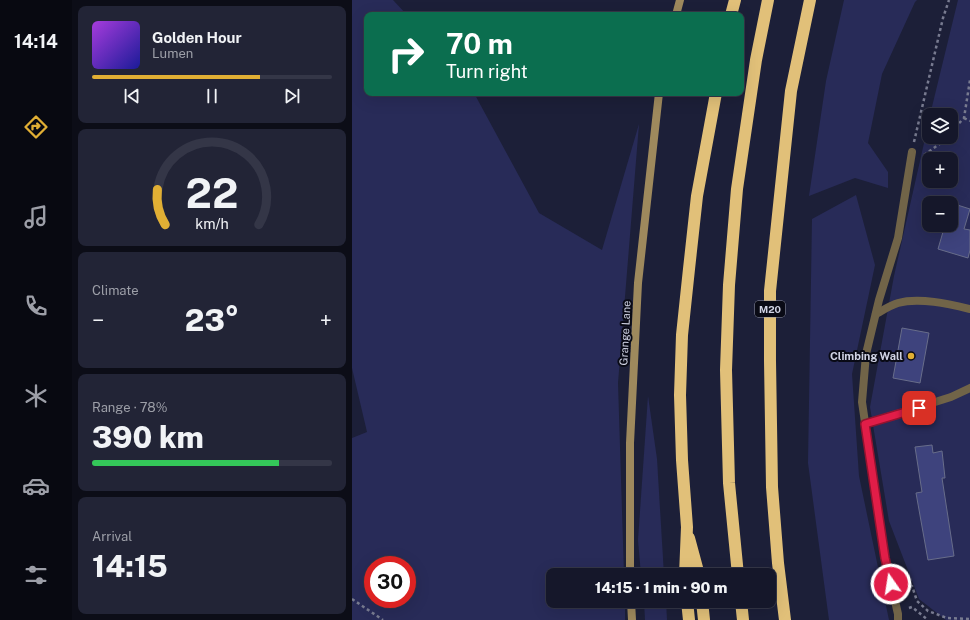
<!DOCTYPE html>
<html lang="en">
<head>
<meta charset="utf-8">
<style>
  :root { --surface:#15172a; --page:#222436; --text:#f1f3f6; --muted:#9d9fa8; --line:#343647; --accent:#e1af34 }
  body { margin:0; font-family:"Public Sans",sans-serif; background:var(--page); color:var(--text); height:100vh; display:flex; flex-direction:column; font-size:15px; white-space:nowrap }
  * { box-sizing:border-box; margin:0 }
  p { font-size:13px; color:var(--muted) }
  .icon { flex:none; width:22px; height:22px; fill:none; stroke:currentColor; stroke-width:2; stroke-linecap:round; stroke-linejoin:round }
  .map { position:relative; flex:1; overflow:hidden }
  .details { display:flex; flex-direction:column; gap:6px; padding:6px; background:#0c0d17; width:280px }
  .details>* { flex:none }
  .top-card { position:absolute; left:12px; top:12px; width:380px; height:84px; border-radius:8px; box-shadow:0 4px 16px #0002,0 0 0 1px var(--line); background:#0b6e4f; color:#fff; overflow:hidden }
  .controls { position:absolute; left:570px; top:108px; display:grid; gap:8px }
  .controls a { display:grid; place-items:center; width:36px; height:36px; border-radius:8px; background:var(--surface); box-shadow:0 4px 16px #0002,0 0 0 1px var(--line); font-size:20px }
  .speed { position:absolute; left:12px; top:556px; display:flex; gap:8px; font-size:20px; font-weight:700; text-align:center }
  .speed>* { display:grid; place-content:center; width:52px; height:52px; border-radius:50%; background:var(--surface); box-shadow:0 4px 16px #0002,0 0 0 1px var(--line); line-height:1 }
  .speed .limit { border:6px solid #d22; background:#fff; color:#111 }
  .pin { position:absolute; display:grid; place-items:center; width:34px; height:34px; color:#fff; margin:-17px; border-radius:8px; box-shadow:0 2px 6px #0006 }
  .me { position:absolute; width:44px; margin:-22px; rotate:347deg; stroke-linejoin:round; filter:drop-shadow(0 0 3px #0008) }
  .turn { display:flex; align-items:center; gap:14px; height:84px; padding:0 16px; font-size:18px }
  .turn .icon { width:52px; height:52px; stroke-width:2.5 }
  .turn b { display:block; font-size:28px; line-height:34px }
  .big { font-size:30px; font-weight:800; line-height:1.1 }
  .details .tile { flex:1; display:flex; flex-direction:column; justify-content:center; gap:6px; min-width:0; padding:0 14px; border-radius:8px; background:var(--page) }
  .details .dial { align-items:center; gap:0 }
  .dial svg { height:104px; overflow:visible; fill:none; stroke:var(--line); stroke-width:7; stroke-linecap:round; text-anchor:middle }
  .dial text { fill:var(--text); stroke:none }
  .song { display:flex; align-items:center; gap:12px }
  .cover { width:48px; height:48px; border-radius:6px; background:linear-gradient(135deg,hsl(280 70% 55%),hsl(240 70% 35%)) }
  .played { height:4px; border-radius:2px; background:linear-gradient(90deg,var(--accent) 70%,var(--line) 70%) }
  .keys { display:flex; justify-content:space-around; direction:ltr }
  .heat { display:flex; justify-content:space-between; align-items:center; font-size:22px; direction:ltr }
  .charge { height:6px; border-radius:3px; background:linear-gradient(90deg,#34c759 78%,var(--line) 0) }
  .trip { position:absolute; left:194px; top:568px; width:230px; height:40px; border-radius:8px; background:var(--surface); box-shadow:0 4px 16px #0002,0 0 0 1px var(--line); font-weight:800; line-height:40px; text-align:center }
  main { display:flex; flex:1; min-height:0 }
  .dock { display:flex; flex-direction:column; width:72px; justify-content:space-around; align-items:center; background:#080911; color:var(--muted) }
  .dock .icon { width:28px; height:28px }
  .dock .selected { color:var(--accent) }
  .dock b { font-size:18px; color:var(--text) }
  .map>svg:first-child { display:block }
  .green { fill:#282b58; fill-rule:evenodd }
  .building { fill:#3e437d; stroke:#686d8a }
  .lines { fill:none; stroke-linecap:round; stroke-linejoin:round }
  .path { stroke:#787b90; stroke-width:2.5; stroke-dasharray:3 3; stroke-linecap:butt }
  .lane { stroke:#716448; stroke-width:8 }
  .street { stroke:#716448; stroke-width:8 }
  .secondary { stroke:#9e895d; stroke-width:8 }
  .highway { stroke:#e1c079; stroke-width:12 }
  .route-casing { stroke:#92132f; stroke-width:10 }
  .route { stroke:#e11d48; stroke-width:7 }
  .poi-dot { fill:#e1af34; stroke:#090a15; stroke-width:1.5 }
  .labels { text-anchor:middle; stroke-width:4; stroke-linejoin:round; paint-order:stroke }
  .shield { fill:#090a15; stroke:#9497a6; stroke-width:1 }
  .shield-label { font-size:10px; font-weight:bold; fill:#d0d3e4 }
  .street-label { font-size:11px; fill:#d0d3e4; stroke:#090a15 }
  .poi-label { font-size:11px; font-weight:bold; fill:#d0d3e4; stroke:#090a15; text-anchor:end }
</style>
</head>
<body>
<main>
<nav class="dock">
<b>14:14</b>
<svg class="icon selected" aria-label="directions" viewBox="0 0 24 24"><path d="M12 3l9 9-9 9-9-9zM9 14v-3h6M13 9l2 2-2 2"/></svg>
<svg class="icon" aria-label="music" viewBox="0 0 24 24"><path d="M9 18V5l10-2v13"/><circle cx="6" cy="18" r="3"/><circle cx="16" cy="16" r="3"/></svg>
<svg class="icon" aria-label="phone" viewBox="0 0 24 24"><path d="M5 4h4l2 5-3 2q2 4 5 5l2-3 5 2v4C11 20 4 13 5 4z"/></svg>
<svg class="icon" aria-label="climate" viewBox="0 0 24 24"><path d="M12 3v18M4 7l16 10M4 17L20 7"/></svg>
<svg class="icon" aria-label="car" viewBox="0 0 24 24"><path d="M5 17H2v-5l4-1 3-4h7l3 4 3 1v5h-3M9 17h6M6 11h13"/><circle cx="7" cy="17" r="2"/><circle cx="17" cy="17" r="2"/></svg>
<svg class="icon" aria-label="filters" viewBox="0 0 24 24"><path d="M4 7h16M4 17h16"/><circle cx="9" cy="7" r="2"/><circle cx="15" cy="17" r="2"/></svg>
</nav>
<section class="details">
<div class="tile">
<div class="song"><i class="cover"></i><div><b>Golden Hour</b><p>Lumen</p></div></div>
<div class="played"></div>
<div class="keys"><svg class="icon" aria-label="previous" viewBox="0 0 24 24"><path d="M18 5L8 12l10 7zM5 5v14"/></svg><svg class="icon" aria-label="pause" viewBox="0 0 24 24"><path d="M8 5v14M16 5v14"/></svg><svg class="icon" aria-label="next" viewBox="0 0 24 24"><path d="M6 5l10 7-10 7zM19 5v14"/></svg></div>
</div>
<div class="tile dial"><svg viewBox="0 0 100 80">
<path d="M14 69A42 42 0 1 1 86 69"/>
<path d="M14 69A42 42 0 0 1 8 42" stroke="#e1af34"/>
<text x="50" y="56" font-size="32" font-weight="700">22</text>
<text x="50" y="72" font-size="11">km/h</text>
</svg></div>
<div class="tile"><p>Climate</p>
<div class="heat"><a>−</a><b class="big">23°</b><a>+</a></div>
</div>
<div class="tile"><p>Range · 78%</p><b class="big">390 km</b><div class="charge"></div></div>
<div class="tile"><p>Arrival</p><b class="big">14:15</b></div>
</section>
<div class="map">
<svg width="618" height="620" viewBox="0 0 618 620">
  <rect width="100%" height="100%" fill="#1c1f38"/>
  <!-- green -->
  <g class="green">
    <path d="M0,0h41l14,15h-40v78h107l65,120 63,37 37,-126 -21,259 6,192h-71v26h72v19h-273v-182l15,-6 -15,-64zM21,565h34v34h-34z"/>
    <path d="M492,0h73l-2,2 -33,72 -14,69 20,29v16l-33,-10 -46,18 17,-115z"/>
    <path d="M606,0h12v620h-24l-27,-21 -30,-78 -19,-114 24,-131 35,-155v16h22v-22h-21zM577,159h22v22h-22zM577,203h22v22h-22z"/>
    <path d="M504,195l19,70 -23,109 7,102 30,144h-60l-21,-157 4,-244z"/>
    <path d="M296,396l9,63 7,116h-23l-3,-35z"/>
    <path d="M292,601h22l1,19h-22z"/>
  </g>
  <!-- building -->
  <g class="building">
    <path d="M599,203l19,6 -6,20 6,1v20l-2,8 -30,-9 7,-24h6z"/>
    <path d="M550,328l27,5 -9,50 -27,-5z"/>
    <path d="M580,445l1,8 9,-2 3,27h-3l12,78 -26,4 -12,-67 6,-1 -7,-45z"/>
  </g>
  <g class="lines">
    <!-- path -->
    <g class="path">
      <path d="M612,118l6,3"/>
      <path d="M599,132l13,-14 6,-38"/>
      <path d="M562,142l29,-124 6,-18"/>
      <path d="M572,155l17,-12 6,-6"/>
      <path d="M553,588v-1l7,-1 5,15 11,10 19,7 23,1"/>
      <path d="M0,599l31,21"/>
      <path d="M557,608l3,-1 16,13"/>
    </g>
    <!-- lane -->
    <g class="lane">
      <path d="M524,314c7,-4 15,-9 22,-11 21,-6 51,1 72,6"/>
      <path d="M513,424l86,-27 19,-9"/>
    </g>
    <!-- street -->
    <path class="street" d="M546,620v-6l-13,-56 -23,-156 4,-48 13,-54 19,-62 14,-86"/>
    <!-- secondary -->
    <g class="secondary">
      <path d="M324,15l4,-15"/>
      <path d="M278,575v-132l8,-160 21,-190"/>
      <path d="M279,601l1,19"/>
    </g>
    <!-- highway -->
    <g class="highway">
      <path d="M379,15l4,-15"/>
      <path d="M337,538l10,37"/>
      <path d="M333,575l2,-48 -5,-67 -2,-65 2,-60 7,-66 8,-73 19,-103"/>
      <path d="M386,575l-9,-92 -3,-113 3,-85 8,-96 19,-129 12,-60"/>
      <path d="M335,601l2,19"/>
      <path d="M350,601l2,19"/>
      <path d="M389,601l2,19"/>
      <path d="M433,620l-7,-57 -6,-76 -2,-126v-70l21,-200 19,-91"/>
    </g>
  </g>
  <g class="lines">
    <!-- route casing -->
    <g class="route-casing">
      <path id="route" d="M539,584l-6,-26 -20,-134 54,-16"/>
    </g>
    <!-- route -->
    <use href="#route" class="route"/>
  </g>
  <!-- markers -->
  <circle class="poi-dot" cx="559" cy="356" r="4"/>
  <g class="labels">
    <!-- shield labels -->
    <rect class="shield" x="403" y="301" width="30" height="16" rx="3"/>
    <g class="shield-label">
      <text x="418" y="313">M20</text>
    </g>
    <!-- street labels -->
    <g class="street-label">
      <text transform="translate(273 333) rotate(-87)" y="4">Grange Lane</text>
    </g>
    <!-- poi labels -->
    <g class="poi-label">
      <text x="551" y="360">Climbing Wall</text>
    </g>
  </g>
</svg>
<div class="controls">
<a><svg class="icon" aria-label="layers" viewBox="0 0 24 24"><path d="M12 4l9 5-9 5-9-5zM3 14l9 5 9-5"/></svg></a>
<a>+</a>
<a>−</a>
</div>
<div class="speed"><div class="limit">30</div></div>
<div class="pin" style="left:567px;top:408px;background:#d93025"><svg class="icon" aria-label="arrive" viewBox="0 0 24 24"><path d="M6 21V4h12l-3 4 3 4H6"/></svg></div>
<svg class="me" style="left:539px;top:584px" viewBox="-20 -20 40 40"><circle r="17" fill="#e11d48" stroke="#fff" stroke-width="3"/><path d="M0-11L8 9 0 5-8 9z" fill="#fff"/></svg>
<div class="trip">14:15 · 1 min · 90 m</div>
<div class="top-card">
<div class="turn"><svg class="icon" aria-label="right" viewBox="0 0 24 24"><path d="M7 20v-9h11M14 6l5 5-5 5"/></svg><div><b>70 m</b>Turn right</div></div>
</div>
</div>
</main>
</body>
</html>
